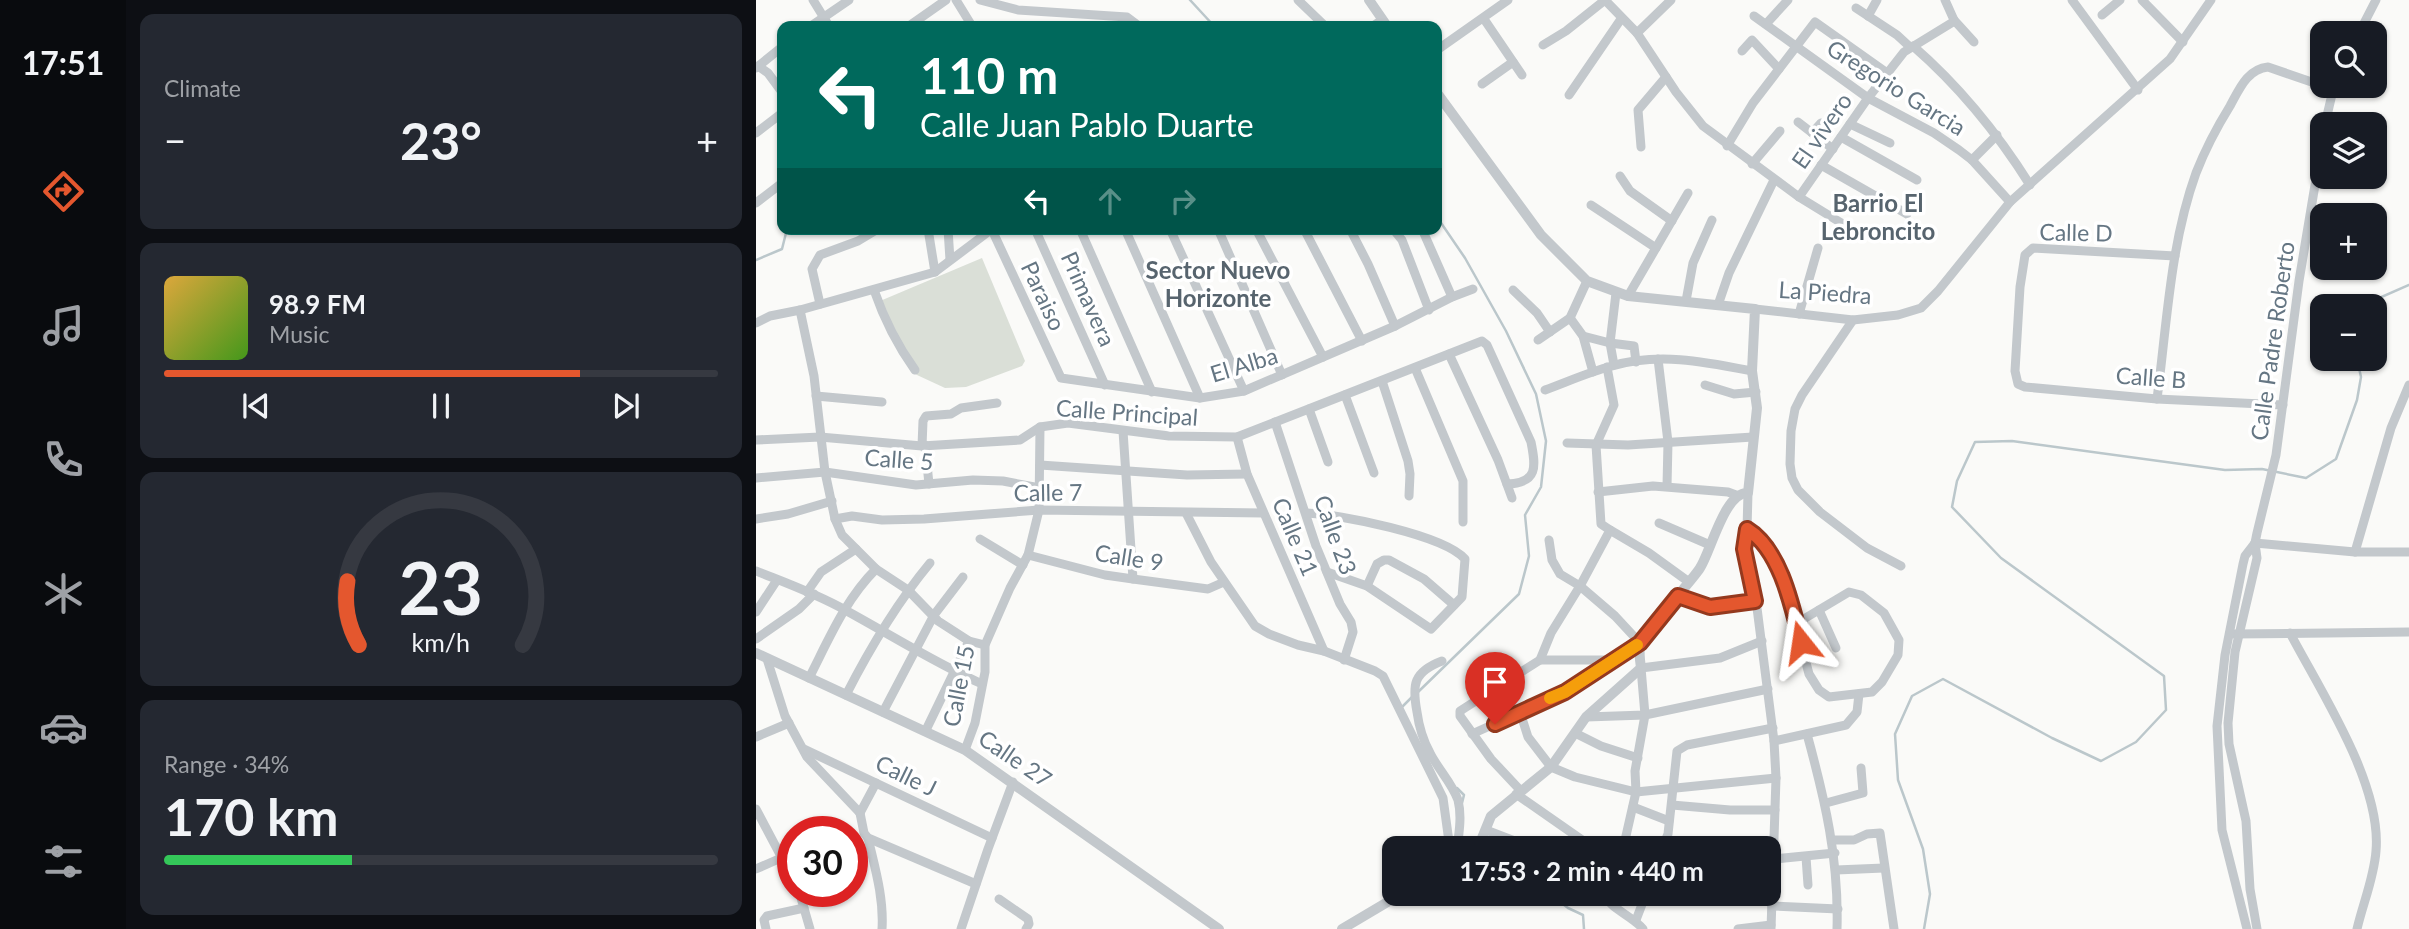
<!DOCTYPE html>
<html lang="en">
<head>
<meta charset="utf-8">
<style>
  :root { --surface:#171b24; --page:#242831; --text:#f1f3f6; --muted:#9ea1a6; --line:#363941; --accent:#e4572e }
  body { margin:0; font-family:Lato,sans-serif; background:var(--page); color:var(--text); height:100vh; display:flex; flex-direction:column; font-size:26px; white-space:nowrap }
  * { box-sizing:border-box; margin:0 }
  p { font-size:23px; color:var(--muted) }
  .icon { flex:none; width:38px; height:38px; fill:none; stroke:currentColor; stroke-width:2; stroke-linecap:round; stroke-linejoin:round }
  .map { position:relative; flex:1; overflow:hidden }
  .panel { display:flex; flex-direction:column; gap:14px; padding:14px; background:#0d0f14; width:630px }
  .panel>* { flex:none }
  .banner { position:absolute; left:21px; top:21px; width:665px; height:214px; border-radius:14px; box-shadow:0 2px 5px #0004; background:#00695c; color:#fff; overflow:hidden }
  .tools { position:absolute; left:1554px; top:21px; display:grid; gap:14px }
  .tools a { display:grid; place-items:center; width:77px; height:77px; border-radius:14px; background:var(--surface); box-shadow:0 2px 5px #0004; font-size:35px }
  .speed { position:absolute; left:21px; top:816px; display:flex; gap:14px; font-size:35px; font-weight:700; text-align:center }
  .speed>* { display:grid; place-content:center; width:91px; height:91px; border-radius:50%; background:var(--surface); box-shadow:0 2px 5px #0004; line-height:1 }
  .speed .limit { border:10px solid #d22; background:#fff; color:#111 }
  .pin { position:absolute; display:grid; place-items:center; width:60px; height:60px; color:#fff; margin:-72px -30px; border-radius:50% 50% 50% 0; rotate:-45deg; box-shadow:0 0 7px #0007 }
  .pin .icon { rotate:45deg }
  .me { position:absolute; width:77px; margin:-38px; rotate:345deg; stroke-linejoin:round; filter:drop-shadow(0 0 5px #0008) }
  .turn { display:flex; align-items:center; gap:24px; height:147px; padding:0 28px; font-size:32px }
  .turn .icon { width:91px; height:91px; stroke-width:2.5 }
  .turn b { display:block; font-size:49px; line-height:60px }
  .lanes { display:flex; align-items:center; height:66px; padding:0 28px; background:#0003; justify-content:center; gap:35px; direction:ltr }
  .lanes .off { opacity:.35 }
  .big { font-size:52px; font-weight:700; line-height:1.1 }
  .panel .widget { flex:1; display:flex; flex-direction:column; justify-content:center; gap:10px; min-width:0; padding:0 24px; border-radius:14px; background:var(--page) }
  .panel .dial { align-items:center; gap:0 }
  .dial svg { height:182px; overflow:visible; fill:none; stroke:var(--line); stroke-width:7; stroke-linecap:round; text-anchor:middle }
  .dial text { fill:var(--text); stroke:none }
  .song { display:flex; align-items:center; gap:21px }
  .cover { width:84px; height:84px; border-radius:10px; background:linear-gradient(135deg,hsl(40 70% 55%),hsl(100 70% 35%)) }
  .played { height:7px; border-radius:4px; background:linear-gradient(90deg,var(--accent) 75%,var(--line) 75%) }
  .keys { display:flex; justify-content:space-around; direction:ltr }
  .heat { display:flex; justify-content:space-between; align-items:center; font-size:38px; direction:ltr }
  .charge { height:10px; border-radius:5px; background:linear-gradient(90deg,#34c759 34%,var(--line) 0) }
  .trip { position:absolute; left:626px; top:836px; width:399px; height:70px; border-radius:14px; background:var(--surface); box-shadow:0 2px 5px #0004; font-weight:700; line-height:70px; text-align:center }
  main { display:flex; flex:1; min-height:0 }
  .tab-bar { display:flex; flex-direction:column; width:126px; justify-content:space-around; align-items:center; background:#090b0e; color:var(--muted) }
  .tab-bar .icon { width:49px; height:49px }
  .tab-bar .selected { color:var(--accent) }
  .tab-bar b { font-size:32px; color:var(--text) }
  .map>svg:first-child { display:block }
  .green { fill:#dadfd7 }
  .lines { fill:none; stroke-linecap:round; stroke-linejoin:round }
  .stream { stroke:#bbc7cb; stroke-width:2.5 }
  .minor { stroke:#c3c8cc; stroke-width:9 }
  .tertiary { stroke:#c3c8cc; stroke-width:10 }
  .route-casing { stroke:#94391e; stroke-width:18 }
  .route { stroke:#e4572e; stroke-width:12 }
  .slow { stroke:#f59e0b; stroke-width:12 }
  .labels { text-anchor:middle; stroke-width:7; stroke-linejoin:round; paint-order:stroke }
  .street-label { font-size:23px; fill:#657683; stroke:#fff }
  .neighbourhood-label { font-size:24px; font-weight:bold; fill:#57646e; stroke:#fff }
</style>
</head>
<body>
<main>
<nav class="tab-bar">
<b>17:51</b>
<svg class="icon selected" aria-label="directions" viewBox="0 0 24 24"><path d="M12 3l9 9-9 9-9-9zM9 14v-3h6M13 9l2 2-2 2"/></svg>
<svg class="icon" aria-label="music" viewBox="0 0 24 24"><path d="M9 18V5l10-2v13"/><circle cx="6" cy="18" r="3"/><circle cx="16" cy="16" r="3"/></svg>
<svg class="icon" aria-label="phone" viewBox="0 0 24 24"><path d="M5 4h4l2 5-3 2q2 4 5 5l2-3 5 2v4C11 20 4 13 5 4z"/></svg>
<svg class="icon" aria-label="climate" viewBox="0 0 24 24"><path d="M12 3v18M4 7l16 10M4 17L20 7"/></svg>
<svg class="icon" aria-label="car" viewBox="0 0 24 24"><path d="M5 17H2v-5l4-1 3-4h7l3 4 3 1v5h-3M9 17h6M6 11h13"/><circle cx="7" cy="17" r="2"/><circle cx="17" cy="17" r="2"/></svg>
<svg class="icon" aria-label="filters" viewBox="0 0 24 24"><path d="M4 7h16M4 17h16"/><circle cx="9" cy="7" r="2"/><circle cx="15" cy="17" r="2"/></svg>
</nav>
<section class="panel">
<div class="widget"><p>Climate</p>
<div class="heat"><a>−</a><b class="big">23°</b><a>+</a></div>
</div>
<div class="widget">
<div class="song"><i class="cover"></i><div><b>98.9 FM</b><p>Music</p></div></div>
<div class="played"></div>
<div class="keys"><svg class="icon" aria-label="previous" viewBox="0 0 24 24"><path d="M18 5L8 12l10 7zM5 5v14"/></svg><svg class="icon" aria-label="pause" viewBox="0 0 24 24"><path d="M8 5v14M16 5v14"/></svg><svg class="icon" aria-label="next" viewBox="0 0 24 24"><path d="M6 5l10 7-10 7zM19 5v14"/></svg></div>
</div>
<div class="widget dial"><svg viewBox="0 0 100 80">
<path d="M14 69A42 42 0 1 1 86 69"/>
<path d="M14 69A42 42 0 0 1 9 41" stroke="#e4572e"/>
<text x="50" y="56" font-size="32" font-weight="700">23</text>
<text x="50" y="72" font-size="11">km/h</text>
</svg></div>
<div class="widget"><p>Range · 34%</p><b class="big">170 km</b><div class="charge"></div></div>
</section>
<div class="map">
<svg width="1653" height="929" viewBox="0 0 1653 929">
  <rect width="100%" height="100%" fill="#fafaf8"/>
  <!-- green -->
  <path class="green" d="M226,258l43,103 -3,5 -56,21 -21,1 -28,-13 -11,-14 -26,-60z"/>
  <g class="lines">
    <!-- stream -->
    <g class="stream">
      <path d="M434,0l24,26"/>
      <path d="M0,260l26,-11 5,-20"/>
      <path d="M1605,306l48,-21"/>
      <path d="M661,693l102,-99 10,-38 -4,-41 16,-28 5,-46 -10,-47 -30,-63 -41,-73 -28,-41"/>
      <path d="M646,707l10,-10"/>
      <path d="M701,788l7,7 -2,8"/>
      <path d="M794,894l18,14 15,7 1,14"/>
      <path d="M1168,929l6,-35 -7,-45 -25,-69 -3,-46 17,-38 31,-17 109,59 49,23 35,-19 30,-32 -2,-34 -163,-118 -49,-51 5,-26 18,-39 37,-1 213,29 37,-1 44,9 30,-19 21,-59 4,-23 -4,-18"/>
    </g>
    <!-- minor -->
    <g class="minor">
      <path d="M57,0l16,26"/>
      <path d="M200,0l16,26"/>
      <path d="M224,0l38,10 109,7 12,9"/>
      <path d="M542,0l27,26"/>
      <path d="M849,0l32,33 39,59 27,34 96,71 57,35"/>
      <path d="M1316,0l66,90"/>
      <path d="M1386,0l41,42"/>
      <path d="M1100,8l41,27 13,12"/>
      <path d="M1346,15l18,-15"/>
      <path d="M998,16l114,82 66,35 25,17 13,10 38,42"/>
      <path d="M1112,16l9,-16"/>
      <path d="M728,19l38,56"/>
      <path d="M1198,20l20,22"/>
      <path d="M1010,24l22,-24"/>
      <path d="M55,26l38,-26"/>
      <path d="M153,26l37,-26"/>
      <path d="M617,26l9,-6"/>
      <path d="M881,33l34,-33"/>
      <path d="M1603,33l17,-33"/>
      <path d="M787,45l23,-14 39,-31"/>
      <path d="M1157,46c46,40 85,88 117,139"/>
      <path d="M681,50l71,-50"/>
      <path d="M986,51l10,-11 27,29"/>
      <path d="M2,66l10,7 14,19"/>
      <path d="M0,68l26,-21"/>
      <path d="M726,84l31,-22"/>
      <path d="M813,95l52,-76"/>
      <path d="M1042,122l35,27"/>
      <path d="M1094,124l40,19"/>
      <path d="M1569,124l9,-38"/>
      <path d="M0,133l26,-20"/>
      <path d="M1056,133l9,-10"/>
      <path d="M1085,137l76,43"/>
      <path d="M971,146l26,-43 62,-81 72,51"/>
      <path d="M885,147l-3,-37 28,-33"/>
      <path d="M1216,160l25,-25"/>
      <path d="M996,164l28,-33"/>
      <path d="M1065,165l86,49"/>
      <path d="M864,176l10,15 42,30"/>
      <path d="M1043,197l69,-99 36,-46 49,-30 1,-2 -9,-20"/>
      <path d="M0,203l26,-20"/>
      <path d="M835,205l65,43"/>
      <path d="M172,229l7,43"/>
      <path d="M192,229l2,31"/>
      <path d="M279,229l70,156"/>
      <path d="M324,229l72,163"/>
      <path d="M369,229l75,169"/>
      <path d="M414,229l74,162"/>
      <path d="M462,229l64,146"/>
      <path d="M500,229l67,128"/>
      <path d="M548,229l58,112"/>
      <path d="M594,229l18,35 27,62"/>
      <path d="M637,229l9,11 27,70"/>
      <path d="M666,229l30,68"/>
      <path d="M236,230l69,148 139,20 44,-7 151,-65 57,-29 21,-8"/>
      <path d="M1419,256l-142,-8 -8,7 -5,32 -5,84 3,13 7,3 132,12 126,6"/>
      <path d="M118,290c10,29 23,55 41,80"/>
      <path d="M757,290l24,23 13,19"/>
      <path d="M872,296l60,-103"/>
      <path d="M930,301l7,-38 19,-43"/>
      <path d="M64,304l-8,-35 8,-14 38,-14 20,-12"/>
      <path d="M962,305l11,-32 45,-93"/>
      <path d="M999,309l98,11 45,-5 23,-7 17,-17 72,-89 160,-143 41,-59"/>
      <path d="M44,310l14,66 11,96 10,47 7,16 34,34 32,21 30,31 31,20 16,4"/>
      <path d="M1043,314l19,-66"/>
      <path d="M814,318l13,18 10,36"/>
      <path d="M1097,320l-51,75 -7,14 -4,22 -1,33 2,14 6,12 22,22 47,36 34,18"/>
      <path d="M0,323l14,-7 30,-6 135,-38 57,-43"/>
      <path d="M827,336l27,7 24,3 2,16"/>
      <path d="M782,340l32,-22 17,-37"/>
      <path d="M693,354l49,106 14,38"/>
      <path d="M902,359l10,83 -1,44"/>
      <path d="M858,365l-4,-22 6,-50"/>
      <path d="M659,368l48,113v41"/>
      <path d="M626,381l26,80 2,13 -1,22"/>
      <path d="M949,385l29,9 22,-2"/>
      <path d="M789,390c22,-8 44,-18 67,-24 47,-14 94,-4 140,5"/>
      <path d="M589,395l29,78"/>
      <path d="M60,396l66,6"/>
      <path d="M1401,399c10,-75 13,-154 39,-226 9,-23 21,-46 34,-67 9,-16 17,-37 38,-39l64,22"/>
      <path d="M553,409l19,53"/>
      <path d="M519,422l41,124 24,58 11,18 2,10 -9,28"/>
      <path d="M367,431l10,148"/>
      <path d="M481,437l10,37 77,177"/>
      <path d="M0,440l64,-3 102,9 98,-6 20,-13 28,-4 101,13 68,1 245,-96 5,4 44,97c5,25 7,41 -24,42"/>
      <path d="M811,443l61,2 125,-8"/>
      <path d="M169,445l4,39"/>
      <path d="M166,446l1,-25 3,-5 25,-2 10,-6 36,-5"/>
      <path d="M284,465l147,10 60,-1"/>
      <path d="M0,478l69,-6 91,13 57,-5 30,1 37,7"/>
      <path d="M842,492l55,-6 75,6 8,3"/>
      <path d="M992,493l-1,36 -3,20 13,59 17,133 2,37 -5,151"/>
      <path d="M430,513l25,49 44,64 14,8 29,11 26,6 51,20 8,5 60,122 7,51"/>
      <path d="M550,513c33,1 138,22 159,46l-3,38 -31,32 -64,-43 -40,-14"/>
      <path d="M0,519l32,-5 44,-13"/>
      <path d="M79,519l17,-3 30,4 42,-1 115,-9 224,3"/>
      <path d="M903,523l51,22"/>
      <path d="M991,529l12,7 11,14 18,45 21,79 10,16 10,7 43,-5 10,-10 16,-27 1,-15 -15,-27 -23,-18 -12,-3 -52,31"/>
      <path d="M854,530l39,23 40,29"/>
      <path d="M224,539l43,26"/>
      <path d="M1499,543l100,9h54"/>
      <path d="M1599,552l36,-124 18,-43"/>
      <path d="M272,555l77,20 28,4 75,10 16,-7"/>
      <path d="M0,571c30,12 61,23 89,39 46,25 90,53 137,74"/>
      <path d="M611,586l10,-22 7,-4h5l35,19 30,26"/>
      <path d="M51,592l14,-20 35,-23"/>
      <path d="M922,596l32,11 45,-6"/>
      <path d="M1063,610l17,38"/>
      <path d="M0,612l21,-32"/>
      <path d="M1534,633c31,59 92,151 86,218 -2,27 -13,52 -19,78"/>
      <path d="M1478,634l175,-2"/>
      <path d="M0,639l43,-30 15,-15"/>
      <path d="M11,659l18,57 22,41 53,56"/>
      <path d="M784,660l11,-27 29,-47 30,-56 -9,-6 -5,-79 18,-40 -7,-38"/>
      <path d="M686,661c-29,11 -30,24 -25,51 2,15 6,28 13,41 8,16 22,30 28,47 4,16 1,33 -1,49"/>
      <path d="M53,678c20,-39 36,-78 67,-109"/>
      <path d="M738,688l8,6 15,20"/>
      <path d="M90,695c24,-47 50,-91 84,-132"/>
      <path d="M127,712l51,-97 29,-38"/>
      <path d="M764,712l8,25 23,30 24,10 61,15 140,-14"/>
      <path d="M830,717l59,-2 123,-26"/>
      <path d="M170,730l43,-89"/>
      <path d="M819,733l26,13 37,12"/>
      <path d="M716,734l93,-42 75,-49 -25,-27 -35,-30 -20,-12 -8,-14 -3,-20"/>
      <path d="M1051,734c18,66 32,125 30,195"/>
      <path d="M0,737l33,-14"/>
      <path d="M1018,741l72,-16 11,-13 2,-18"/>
      <path d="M48,749l188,89"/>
      <path d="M209,750l10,-27 10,-51v-27l25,-57 18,-33 11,-45 1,-83"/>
      <path d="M765,791l-30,-32 -31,-43v-5l80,-51h74"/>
      <path d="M760,794l79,55"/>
      <path d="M1070,803l37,-10 -2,-25"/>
      <path d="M916,805l58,5h45"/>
      <path d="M877,807l36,14"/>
      <path d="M0,809l37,70"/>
      <path d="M104,813l4,20 4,5 108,46"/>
      <path d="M104,813l16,-30"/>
      <path d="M730,830l50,19"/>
      <path d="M112,838c7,30 16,60 14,91"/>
      <path d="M1077,840h21l13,-6 13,-1 14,96"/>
      <path d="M867,849l13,-57 -1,-21 10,-56 -4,-47 79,-10 42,-17"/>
      <path d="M906,849l6,-15 9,-83 10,-6 86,-17"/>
      <path d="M1050,857l2,28"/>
      <path d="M1018,859l61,-6"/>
      <path d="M0,869l25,-11"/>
      <path d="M1080,870l48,-2"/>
      <path d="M43,891l11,38"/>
      <path d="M849,894c3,14 28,22 38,35"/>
      <path d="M941,894l40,6 36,-5"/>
      <path d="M243,899l29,20 1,5 -3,5"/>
      <path d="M1016,906l66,3"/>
      <path d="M880,920l10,-26"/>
      <path d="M10,929l-2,-9 3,-4 37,-8"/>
      <path d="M205,929l27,-80 25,-67"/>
      <path d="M982,929l33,-4"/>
      <path d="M1491,929l-25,-99 -5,-104 8,-71 18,-91 2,-8 10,-13"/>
      <path d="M1501,929l-7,-40 -4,-68 -17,-77 -1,-21 7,-71 22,-94 -2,-15 2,-10 19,-78 23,-174 23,-138"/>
    </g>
    <!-- tertiary -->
    <g class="tertiary">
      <path d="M613,0l18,26"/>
      <path d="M681,93l104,142 46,46 41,15 127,13 -3,62 5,37 -9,85c-23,-2 -37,58 -48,75 -10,16 -58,65 -60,78 -1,7 0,15 1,22l-55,49 -35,50 -60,49 -11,27 -5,6"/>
      <path d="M0,653l209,97 254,179"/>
      <path d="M586,929l59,-35"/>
    </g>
  </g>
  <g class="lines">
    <!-- route casing -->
    <g class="route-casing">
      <path id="route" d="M739,724l70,-32 75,-49 38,-47 32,11 45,-6 -11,-52 3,-20c33,20 45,76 54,113"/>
    </g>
    <!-- route -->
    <use href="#route" class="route"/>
    <!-- slow -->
    <path class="slow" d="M794,698l15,-6 72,-47"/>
  </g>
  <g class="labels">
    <!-- street labels -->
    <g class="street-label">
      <text transform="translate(1140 88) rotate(32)" y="8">Gregorio Garcia</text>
      <text transform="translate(1066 131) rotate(-55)" y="8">El vivero</text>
      <text transform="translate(1320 233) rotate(1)" y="8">Calle D</text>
      <text transform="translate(1069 293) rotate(4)" y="8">La Piedra</text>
      <text transform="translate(287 296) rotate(65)" y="8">Paraiso</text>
      <text transform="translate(332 299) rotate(66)" y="8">Primavera</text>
      <text transform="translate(1517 341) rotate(-82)" y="8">Calle Padre Roberto</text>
      <text transform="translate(488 365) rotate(-17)" y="8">El Alba</text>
      <text transform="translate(1395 378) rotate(4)" y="8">Calle B</text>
      <text transform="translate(371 413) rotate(4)" y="8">Calle Principal</text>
      <text transform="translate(143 460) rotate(4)" y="8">Calle 5</text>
      <text transform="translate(292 493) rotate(-1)" y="8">Calle 7</text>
      <text transform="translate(579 535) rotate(70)" y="8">Calle 23</text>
      <text transform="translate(539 537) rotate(67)" y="8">Calle 21</text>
      <text transform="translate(373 558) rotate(9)" y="8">Calle 9</text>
      <text transform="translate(203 686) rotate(-79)" y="8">Calle 15</text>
      <text transform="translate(259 759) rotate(34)" y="8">Calle 27</text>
      <text transform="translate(150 776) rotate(26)" y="8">Calle J</text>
    </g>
    <!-- neighbourhood labels -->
    <g class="neighbourhood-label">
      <text x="1122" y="212">Barrio El<tspan x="1122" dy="28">Lebroncito</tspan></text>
      <text x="462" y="279">Sector Nuevo<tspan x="462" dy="28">Horizonte</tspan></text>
    </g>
  </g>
</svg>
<div class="tools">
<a><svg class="icon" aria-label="search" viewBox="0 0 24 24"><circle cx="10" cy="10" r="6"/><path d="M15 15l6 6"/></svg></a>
<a><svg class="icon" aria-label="layers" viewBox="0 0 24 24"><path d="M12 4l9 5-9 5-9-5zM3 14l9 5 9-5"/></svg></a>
<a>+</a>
<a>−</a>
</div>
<div class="speed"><div class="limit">30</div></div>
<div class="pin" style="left:739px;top:724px;background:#d93025"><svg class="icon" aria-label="arrive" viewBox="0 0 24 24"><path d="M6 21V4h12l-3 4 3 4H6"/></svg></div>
<svg class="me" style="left:1045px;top:642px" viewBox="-20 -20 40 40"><path d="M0-17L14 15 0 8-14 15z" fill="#e4572e" stroke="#fff" stroke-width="4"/></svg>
<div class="trip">17:53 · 2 min · 440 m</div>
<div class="banner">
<div class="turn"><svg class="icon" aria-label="left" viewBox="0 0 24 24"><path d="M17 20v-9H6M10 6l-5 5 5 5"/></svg><div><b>110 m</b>Calle Juan Pablo Duarte</div></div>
<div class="lanes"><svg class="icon" aria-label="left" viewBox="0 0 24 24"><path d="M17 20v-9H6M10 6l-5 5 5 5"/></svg><svg class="icon off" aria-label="ahead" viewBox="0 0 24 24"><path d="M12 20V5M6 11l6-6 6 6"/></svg><svg class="icon off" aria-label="right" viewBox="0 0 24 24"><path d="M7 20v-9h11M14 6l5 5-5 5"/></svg></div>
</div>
</div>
</main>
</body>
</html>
